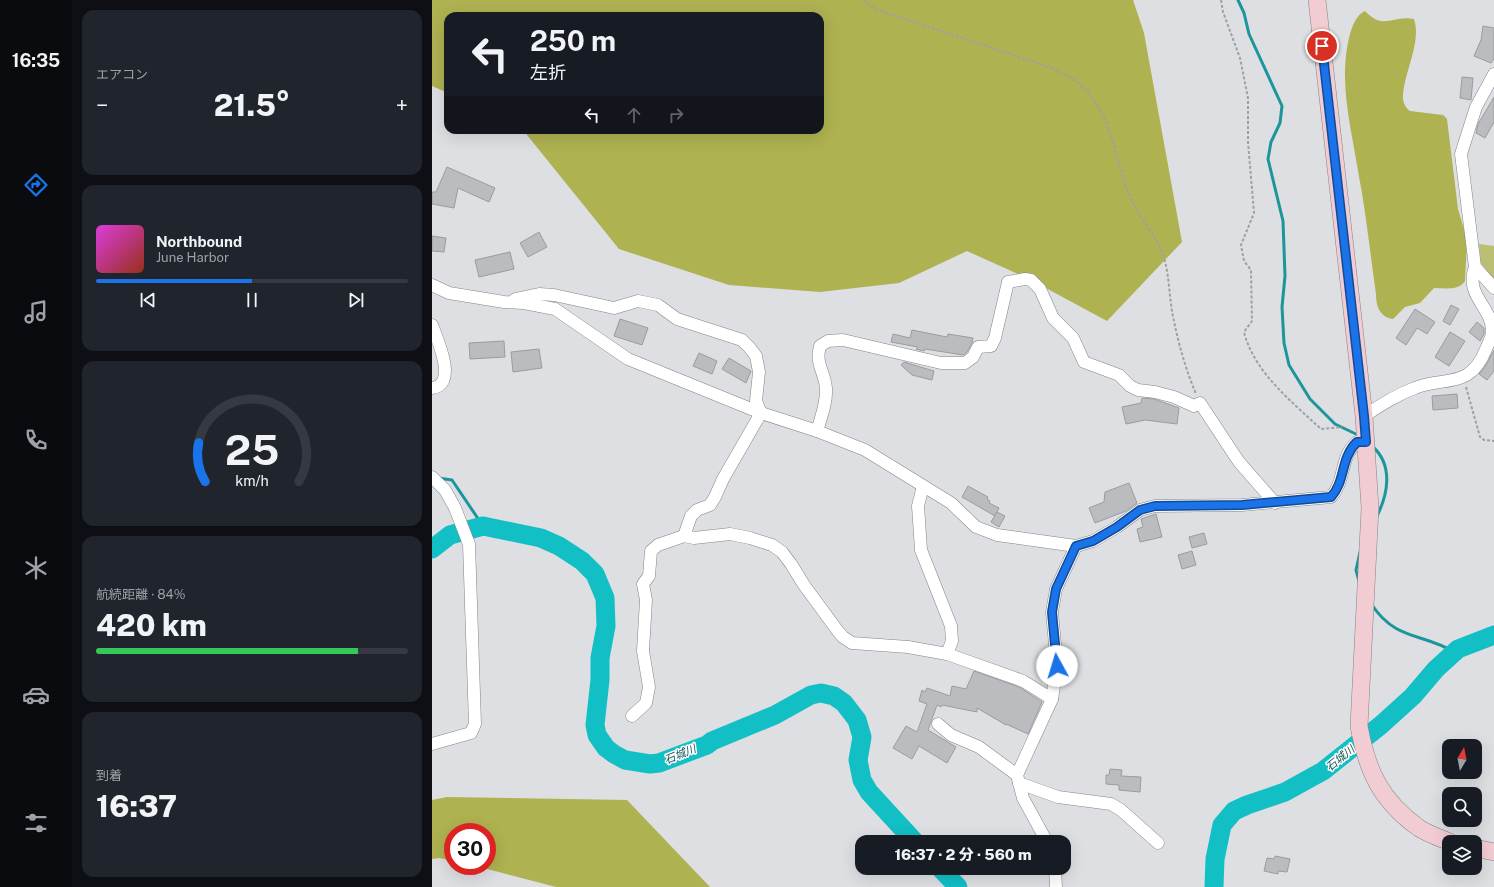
<!DOCTYPE html>
<html lang="ja">
<head>
<meta charset="utf-8">
<style>
  :root { --surface:#171b24; --page:#20242c; --text:#f1f3f6; --muted:#9ea1a6; --line:#363941; --accent:#1a73e8 }
  body { margin:0; font-family:"Public Sans","Noto Sans JP",sans-serif; background:var(--page); color:var(--text); height:100vh; display:flex; flex-direction:column; font-size:15px; white-space:nowrap }
  * { box-sizing:border-box; margin:0 }
  p { font-size:13px; color:var(--muted) }
  .icon { flex:none; width:22px; height:22px; fill:none; stroke:currentColor; stroke-width:2; stroke-linecap:round; stroke-linejoin:round }
  .map { position:relative; flex:1; overflow:hidden }
  .drawer { display:flex; flex-direction:column; gap:10px; padding:10px; background:#0d0f14; width:360px }
  .drawer>* { flex:none }
  .hud { position:absolute; left:12px; top:12px; width:380px; height:122px; border-radius:12px; box-shadow:0 4px 16px #0002; background:#171b24; color:var(--text); overflow:hidden }
  .needle { width:26px; rotate:10deg }
  .controls { position:absolute; left:1010px; top:739px; display:grid; gap:8px }
  .controls a { display:grid; place-items:center; width:40px; height:40px; border-radius:8px; background:var(--surface); box-shadow:0 4px 16px #0002; font-size:20px }
  .speed { position:absolute; left:12px; top:823px; display:flex; gap:8px; font-size:20px; font-weight:700; text-align:center }
  .speed>* { display:grid; place-content:center; width:52px; height:52px; border-radius:50%; background:var(--surface); box-shadow:0 4px 16px #0002; line-height:1 }
  .speed .limit { border:6px solid #d22; background:#fff; color:#111 }
  .pin { position:absolute; display:grid; place-items:center; width:34px; height:34px; color:#fff; margin:-17px; border:2px solid #fff; border-radius:50%; box-shadow:0 1px 4px #0007 }
  .me { position:absolute; width:44px; margin:-22px; rotate:354deg; stroke-linejoin:round; filter:drop-shadow(0 0 3px #0008) }
  .turn { display:flex; align-items:center; gap:14px; height:84px; padding:0 20px; font-size:18px }
  .turn .icon { width:52px; height:52px; stroke-width:2.5 }
  .turn b { display:block; font-size:28px; line-height:34px }
  .lanes { display:flex; align-items:center; height:38px; padding:0 20px; background:#0003; justify-content:center; gap:20px; direction:ltr }
  .lanes .off { opacity:.35 }
  .big { font-size:30px; font-weight:800; line-height:1.1 }
  .drawer .widget { flex:1; display:flex; flex-direction:column; justify-content:center; gap:6px; min-width:0; padding:0 14px; border-radius:12px; background:var(--page) }
  .drawer .dial { align-items:center; gap:0 }
  .dial svg { height:104px; overflow:visible; fill:none; stroke:var(--line); stroke-width:7; stroke-linecap:round; text-anchor:middle }
  .dial text { fill:var(--text); stroke:none }
  .song { display:flex; align-items:center; gap:12px }
  .cover { width:48px; height:48px; border-radius:6px; background:linear-gradient(135deg,hsl(300 70% 55%),hsl(10 70% 35%)) }
  .played { height:4px; border-radius:2px; background:linear-gradient(90deg,var(--accent) 50%,var(--line) 50%) }
  .keys { display:flex; justify-content:space-around; direction:ltr }
  .heat { display:flex; justify-content:space-between; align-items:center; font-size:22px; direction:ltr }
  .charge { height:6px; border-radius:3px; background:linear-gradient(90deg,#34c759 84%,var(--line) 0) }
  .trip { position:absolute; left:423px; top:835px; width:216px; height:40px; border-radius:12px; background:var(--surface); box-shadow:0 4px 16px #0002; font-weight:800; line-height:40px; text-align:center }
  main { display:flex; flex:1; min-height:0 }
  .dock { display:flex; flex-direction:column; width:72px; justify-content:space-around; align-items:center; background:#090b0e; color:var(--muted) }
  .dock .icon { width:28px; height:28px }
  .dock .on { color:var(--accent) }
  .dock b { font-size:18px; color:var(--text) }
  .map>svg:first-child { display:block }
  .green { fill:#babe72 }
  .forest { fill:#aeb250 }
  .lines { fill:none; stroke-linecap:round; stroke-linejoin:round }
  .stream { stroke:#1c969a; stroke-width:3 }
  .river { stroke:#11bfc5; stroke-width:19 }
  .building { fill:#babcc0; stroke:#9a9c9f }
  .street-casing { stroke:#828487; stroke-width:13 }
  .secondary-casing { stroke:#828487; stroke-width:18 }
  .path { stroke:#9fa0a3; stroke-width:2; stroke-dasharray:3 2; stroke-linecap:butt }
  .street { stroke:#fff; stroke-width:12 }
  .secondary { stroke:#f2ccd3; stroke-width:17 }
  .route-casing { stroke:#114b97; stroke-width:10 }
  .route { stroke:#1a73e8; stroke-width:7 }
  .labels { text-anchor:middle; stroke-width:3; stroke-linejoin:round; paint-order:stroke }
  .water-label { font-size:11px; font-style:italic; fill:#155456; stroke:#fff }
</style>
</head>
<body>
<main>
<nav class="dock">
<b>16:35</b>
<svg class="icon on" aria-label="directions" viewBox="0 0 24 24"><path d="M12 3l9 9-9 9-9-9zM9 14v-3h6M13 9l2 2-2 2"/></svg>
<svg class="icon" aria-label="music" viewBox="0 0 24 24"><path d="M9 18V5l10-2v13"/><circle cx="6" cy="18" r="3"/><circle cx="16" cy="16" r="3"/></svg>
<svg class="icon" aria-label="phone" viewBox="0 0 24 24"><path d="M5 4h4l2 5-3 2q2 4 5 5l2-3 5 2v4C11 20 4 13 5 4z"/></svg>
<svg class="icon" aria-label="climate" viewBox="0 0 24 24"><path d="M12 3v18M4 7l16 10M4 17L20 7"/></svg>
<svg class="icon" aria-label="car" viewBox="0 0 24 24"><path d="M5 17H2v-5l4-1 3-4h7l3 4 3 1v5h-3M9 17h6M6 11h13"/><circle cx="7" cy="17" r="2"/><circle cx="17" cy="17" r="2"/></svg>
<svg class="icon" aria-label="filters" viewBox="0 0 24 24"><path d="M4 7h16M4 17h16"/><circle cx="9" cy="7" r="2"/><circle cx="15" cy="17" r="2"/></svg>
</nav>
<section class="drawer">
<div class="widget"><p>エアコン</p>
<div class="heat"><a>−</a><b class="big">21.5°</b><a>+</a></div>
</div>
<div class="widget">
<div class="song"><i class="cover"></i><div><b>Northbound</b><p>June Harbor</p></div></div>
<div class="played"></div>
<div class="keys"><svg class="icon" aria-label="previous" viewBox="0 0 24 24"><path d="M18 5L8 12l10 7zM5 5v14"/></svg><svg class="icon" aria-label="pause" viewBox="0 0 24 24"><path d="M8 5v14M16 5v14"/></svg><svg class="icon" aria-label="next" viewBox="0 0 24 24"><path d="M6 5l10 7-10 7zM19 5v14"/></svg></div>
</div>
<div class="widget dial"><svg viewBox="0 0 100 80">
<path d="M14 69A42 42 0 1 1 86 69"/>
<path d="M14 69A42 42 0 0 1 9 39" stroke="#1a73e8"/>
<text x="50" y="56" font-size="32" font-weight="700">25</text>
<text x="50" y="72" font-size="11">km/h</text>
</svg></div>
<div class="widget"><p>航続距離 · 84%</p><b class="big">420 km</b><div class="charge"></div></div>
<div class="widget"><p>到着</p><b class="big">16:37</b></div>
</section>
<div class="map">
<svg width="1062" height="887" viewBox="0 0 1062 887">
  <rect width="100%" height="100%" fill="#dddfe3"/>
  <!-- green -->
  <path class="green" d="M1047,244l15,2v34l-13,-17z"/>
  <!-- forest -->
  <g class="forest">
    <path d="M0,0h701l11,33 38,209 -75,79 -76,-41 -64,-29 -68,32 -79,9 -91,-7 -110,-36 -96,-119h297v-114h-372v77l-16,-7z"/>
    <path d="M933,11c19,20 27,4 49,8 8,24 -11,55 -11,79 0,5 3,10 7,13l33,4 4,4 11,90 9,31 -2,41c-6,10 -20,7 -31,7l-14,15 -15,4 -12,12c-14,-2 -17,-14 -17,-25 -6,-41 -10,-83 -18,-123 -5,-32 -13,-64 -13,-96 0,-16 3,-57 20,-64z"/>
    <path d="M15,797l180,3 83,87h-154l-80,-21h11v-34h-34v29l-13,-3 -8,1v-59z"/>
  </g>
  <g class="lines">
    <!-- stream -->
    <g class="stream">
      <path d="M806,0l6,13 5,21 33,72 -2,17 -9,19 -3,17 15,62 2,55 -3,31 2,36 5,22 21,34 25,25 25,12"/>
      <path d="M940,446c22,19 16,49 4,72"/>
      <path d="M6,478l14,2 31,46"/>
      <path d="M927,581l-3,-11 4,-18"/>
      <path d="M940,605c24,36 51,28 82,47"/>
    </g>
    <!-- river -->
    <g class="river">
      <path d="M0,549l18,-14 33,-9 58,12 18,8 23,15 13,13 10,24 1,28 -6,32v22l-5,45 2,10 9,13 8,6 11,6 25,4 9,-1 48,-18 5,-4 63,-26 36,-20 10,-2 13,3 10,7 13,17 5,17 -4,23 4,20 7,12 46,50"/>
      <path d="M508,868l18,19"/>
      <path d="M782,887l1,-28 7,-34 12,-14 13,-6 38,-13 38,-21 58,-46 32,-29 23,-27 22,-20 36,-14"/>
    </g>
  </g>
  <!-- building -->
  <g class="building">
    <path d="M1051,26l11,2v31l-3,4 -17,-7 7,-16z"/>
    <path d="M1030,77l11,1 -2,22 -11,-2z"/>
    <path d="M1062,97v25l-9,16 -9,-5 2,-9z"/>
    <path d="M15,167l48,21 -6,14 -31,-14 -4,20 -22,-4v-12h4z"/>
    <path d="M107,232l8,15 -19,10 -8,-14z"/>
    <path d="M0,236l14,2 -2,14 -12,-1z"/>
    <path d="M78,252l4,17 -35,8 -4,-17z"/>
    <path d="M1019,305l8,4 -9,16 -7,-4z"/>
    <path d="M983,309l20,13 -8,12 -10,-6 -11,17 -10,-7z"/>
    <path d="M188,319l28,9 -6,17 -28,-9z"/>
    <path d="M1045,322l7,6v6l-4,7 -11,-9z"/>
    <path d="M480,330l35,7 1,-3 25,4 -1,5 -5,9 -4,3 -38,-6 -1,2 -8,-2 2,-2 -27,-5 2,-8 17,4z"/>
    <path d="M1018,332l15,9 -16,25 -14,-9z"/>
    <path d="M72,341l1,16 -35,2 -1,-16z"/>
    <path d="M107,349l3,19 -29,4 -2,-20z"/>
    <path d="M1062,350v21l-7,9 -8,-6 7,-9z"/>
    <path d="M267,353l18,8 -5,13 -19,-8z"/>
    <path d="M297,358l22,13 -5,12 -24,-14z"/>
    <path d="M472,362l30,9 -2,9 -20,-5 -11,-10z"/>
    <path d="M1025,394l1,14 -25,2 -1,-14z"/>
    <path d="M710,398l12,1 25,9 -2,16 -32,-4 -19,4 -4,-17 19,-4z"/>
    <path d="M697,483l8,20 -11,8 -31,12 -6,-15 15,-6 1,-10z"/>
    <path d="M536,486l20,11 -1,2 3,2 -1,2 10,5 -4,8 -33,-19z"/>
    <path d="M565,512l8,4 -6,11 -8,-5z"/>
    <path d="M724,514l6,23 -22,5 -3,-13 6,-2 -2,-8z"/>
    <path d="M772,533l3,11 -15,4 -3,-11z"/>
    <path d="M760,551l4,14 -14,4 -4,-14z"/>
    <path d="M542,671l45,16 23,15 -14,32 -22,-10v1l-29,-17v4l-35,-7 -1,2 -4,-2 -9,25 28,17 -9,16 -28,-17 -7,13 -19,-11 13,-22 11,6 10,-28 -8,-3 3,-11 3,2 2,-4 23,8 2,-10 14,3z"/>
    <path d="M678,769l12,1 -1,6 20,1 -1,15 -21,-2v-5l-13,-1v-9h3z"/>
    <path d="M843,856l15,3 -3,13 -9,-1v3l-14,-3 3,-13 7,1z"/>
  </g>
  <g class="lines">
    <!-- street casing -->
    <g class="street-casing">
      <g id="street">
        <path d="M1043,267l19,21"/>
        <path d="M0,285l17,8 55,9 20,1 31,6 73,50 133,54 56,18 48,19 86,53 25,24 21,8 79,11 17,-5 24,-14 23,-17 15,-4 87,-1 89,-8c15,-16 8,-39 26,-55l9,1"/>
        <path d="M83,299l24,-5 15,1 60,13 24,-7 20,4 19,14 65,21 7,7 7,9 3,16 -3,29 5,12"/>
        <path d="M0,325c6,16 26,60 0,63"/>
        <path d="M932,416c17,-11 32,-21 51,-28 30,-12 55,2 71,-39 2,-5 6,-12 6,-17 1,-25 -28,-36 -17,-65l-14,-113 15,-47 18,-33"/>
        <path d="M385,431c4,-14 10,-28 9,-43 -2,-18 -11,-24 -6,-42l8,-5 15,-1 98,23h24l8,-6 5,-10 13,-1 4,-8 13,-56 17,-3 6,1 9,9 13,29 20,20 11,24 35,13 11,11 8,4 17,2 19,5 20,9 6,-3 39,59 36,41"/>
        <path d="M0,477l13,13 10,18 14,36 6,180 -4,9 -39,11"/>
        <path d="M491,486l-5,20 3,44 30,76 1,15 -5,13"/>
        <path d="M252,536l7,-20 6,-6 13,-5 5,-8 8,-18 38,-66"/>
        <path d="M200,716l14,-13 3,-16 -6,-36 3,-51 -3,-16 6,-8 2,-25 7,-6 26,-9 10,2 36,-4 20,4 22,7 10,7 9,12 13,21 33,45 6,7 9,6 56,4 39,7 76,27 29,18"/>
        <path d="M506,724l13,11 28,12 38,28"/>
        <path d="M587,783l39,14 53,7 10,6 37,33"/>
        <path d="M615,842l-24,-44 -6,-23 35,-76 5,-33 -5,-54 4,-23 20,-43"/>
        <path d="M623,868l1,19"/>
      </g>
    </g>
    <!-- secondary casing -->
    <g class="secondary-casing">
      <g id="secondary">
        <path d="M885,0l47,416 6,92 -11,218c8,45 22,75 60,102 9,6 21,10 31,14"/>
        <path d="M1043,848l19,4"/>
      </g>
    </g>
    <!-- path -->
    <g class="path">
      <path d="M431,0l4,4 19,9 163,54c8,4 17,7 24,12 38,27 40,73 55,113 9,24 28,41 36,66 6,20 5,43 10,63 5,25 12,49 22,73"/>
      <path d="M789,0l2,12 17,46 8,40v44l6,71 -13,32 3,16 7,9 1,51 -8,11c10,40 47,69 77,97l21,-2"/>
      <path d="M1034,387l14,50 4,3 10,1"/>
    </g>
    <!-- street -->
    <use href="#street" class="street"/>
    <!-- secondary -->
    <use href="#secondary" class="secondary"/>
  </g>
  <g class="lines">
    <!-- route casing -->
    <g class="route-casing">
      <path id="route" d="M625,666l-5,-54 4,-23 20,-43 17,-5 24,-14 23,-17 15,-4 87,-1 89,-8c15,-16 9,-39 26,-55h9l-2,-26 -42,-370"/>
    </g>
    <!-- route -->
    <use href="#route" class="route"/>
  </g>
  <g class="labels">
    <!-- water labels -->
    <g class="water-label">
      <text transform="translate(248 754) rotate(-22)" y="4">石城川</text>
      <text transform="translate(908 758) rotate(-39)" y="4">石城川</text>
    </g>
  </g>
</svg>
<div class="controls">
<a><svg class="needle" viewBox="-14 -14 28 28"><path d="M0-13l5 13h-10z" fill="#e53935"/><path d="M0 13l5-13h-10z" fill="#9ea1a6"/></svg></a>
<a><svg class="icon" aria-label="search" viewBox="0 0 24 24"><circle cx="10" cy="10" r="6"/><path d="M15 15l6 6"/></svg></a>
<a><svg class="icon" aria-label="layers" viewBox="0 0 24 24"><path d="M12 4l9 5-9 5-9-5zM3 14l9 5 9-5"/></svg></a>
</div>
<div class="speed"><div class="limit">30</div></div>
<div class="pin" style="left:890px;top:46px;background:#d93025"><svg class="icon" aria-label="arrive" viewBox="0 0 24 24"><path d="M6 21V4h12l-3 4 3 4H6"/></svg></div>
<svg class="me" style="left:625px;top:666px" viewBox="-20 -20 40 40"><circle r="19" fill="#fff"/><path d="M0-13L10 11 0 6-10 11z" fill="#1a73e8"/></svg>
<div class="trip">16:37 · 2 分 · 560 m</div>
<div class="hud">
<div class="turn"><svg class="icon" aria-label="left" viewBox="0 0 24 24"><path d="M17 20v-9H6M10 6l-5 5 5 5"/></svg><div><b>250 m</b>左折</div></div>
<div class="lanes"><svg class="icon" aria-label="left" viewBox="0 0 24 24"><path d="M17 20v-9H6M10 6l-5 5 5 5"/></svg><svg class="icon off" aria-label="ahead" viewBox="0 0 24 24"><path d="M12 20V5M6 11l6-6 6 6"/></svg><svg class="icon off" aria-label="right" viewBox="0 0 24 24"><path d="M7 20v-9h11M14 6l5 5-5 5"/></svg></div>
</div>
</div>
</main>
</body>
</html>
